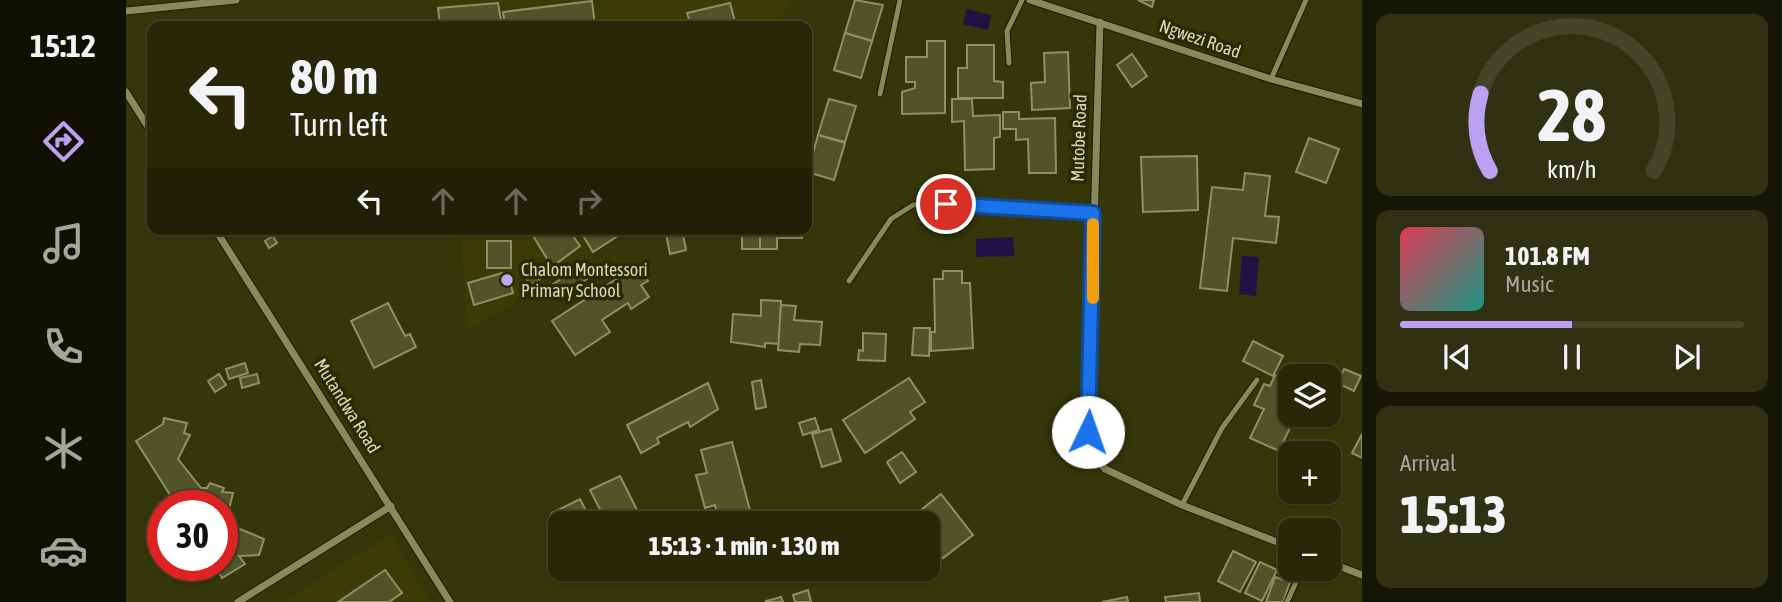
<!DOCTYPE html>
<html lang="en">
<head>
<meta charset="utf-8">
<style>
  :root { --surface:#282808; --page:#303012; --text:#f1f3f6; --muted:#a5a69c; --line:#444429; --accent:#bca0f2 }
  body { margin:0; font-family:"Asap Condensed",sans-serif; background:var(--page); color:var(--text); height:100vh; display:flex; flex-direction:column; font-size:26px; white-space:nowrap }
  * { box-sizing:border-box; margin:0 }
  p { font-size:23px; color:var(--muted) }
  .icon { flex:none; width:38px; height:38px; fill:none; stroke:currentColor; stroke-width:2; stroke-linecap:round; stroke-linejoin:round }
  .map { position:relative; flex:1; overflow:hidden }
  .drawer { display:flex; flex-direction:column; gap:14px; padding:14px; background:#161604; width:420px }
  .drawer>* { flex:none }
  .banner { position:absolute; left:21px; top:21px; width:665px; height:214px; border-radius:14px; box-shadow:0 2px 5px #0004,0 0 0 2px var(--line); background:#282808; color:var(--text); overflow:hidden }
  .controls { position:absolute; left:1152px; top:364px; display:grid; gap:14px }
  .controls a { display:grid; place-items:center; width:63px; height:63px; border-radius:14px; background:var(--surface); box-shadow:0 2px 5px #0004,0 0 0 2px var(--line); font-size:35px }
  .speed { position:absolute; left:21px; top:490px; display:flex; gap:14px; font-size:35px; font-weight:700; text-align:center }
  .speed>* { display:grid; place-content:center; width:91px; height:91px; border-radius:50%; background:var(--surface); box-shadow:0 2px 5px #0004,0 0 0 2px var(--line); line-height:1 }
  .speed .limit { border:10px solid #d22; background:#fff; color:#111 }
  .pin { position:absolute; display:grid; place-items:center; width:60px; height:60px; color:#fff; margin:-30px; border:4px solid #fff; border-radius:50%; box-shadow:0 2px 7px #0007 }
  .me { position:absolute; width:77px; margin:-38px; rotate:3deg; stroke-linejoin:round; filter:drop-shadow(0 0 5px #0008) }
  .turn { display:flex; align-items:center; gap:24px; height:147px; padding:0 28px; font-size:32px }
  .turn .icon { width:91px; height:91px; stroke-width:2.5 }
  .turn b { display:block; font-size:49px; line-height:60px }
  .lanes { display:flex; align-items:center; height:66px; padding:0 28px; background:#0003; justify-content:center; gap:35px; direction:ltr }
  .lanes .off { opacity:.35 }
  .big { font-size:52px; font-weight:800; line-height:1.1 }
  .drawer .widget { flex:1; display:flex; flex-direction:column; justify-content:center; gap:10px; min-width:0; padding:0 24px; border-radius:14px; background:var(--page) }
  .drawer .dial { align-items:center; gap:0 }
  .dial svg { height:182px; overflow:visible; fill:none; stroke:var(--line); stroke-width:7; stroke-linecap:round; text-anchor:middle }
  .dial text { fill:var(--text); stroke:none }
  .song { display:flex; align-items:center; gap:21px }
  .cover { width:84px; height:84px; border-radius:10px; background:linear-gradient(135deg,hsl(350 70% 55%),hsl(170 70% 35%)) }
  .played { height:7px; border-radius:4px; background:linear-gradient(90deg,var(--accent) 50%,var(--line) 50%) }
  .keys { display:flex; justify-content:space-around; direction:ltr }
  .trip { position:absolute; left:422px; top:511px; width:392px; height:70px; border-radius:14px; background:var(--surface); box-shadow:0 2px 5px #0004,0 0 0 2px var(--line); font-weight:800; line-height:70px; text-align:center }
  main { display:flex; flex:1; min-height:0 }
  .tab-bar { display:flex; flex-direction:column; width:126px; justify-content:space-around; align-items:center; background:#101003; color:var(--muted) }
  .tab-bar .icon { width:49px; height:49px }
  .tab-bar .on { color:var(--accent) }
  .tab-bar b { font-size:32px; color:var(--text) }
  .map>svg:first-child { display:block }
  .built { fill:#3b3c05 }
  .water { fill:#201245 }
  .building { fill:#515329; stroke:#8e9165; stroke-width:2 }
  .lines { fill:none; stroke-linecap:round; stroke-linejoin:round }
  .lane-casing { stroke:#1c1d00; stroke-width:7 }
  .street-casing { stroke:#1c1d00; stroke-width:9 }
  .lane { stroke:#87895e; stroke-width:5 }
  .street { stroke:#87895e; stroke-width:7 }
  .route-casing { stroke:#114b97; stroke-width:18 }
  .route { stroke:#1a73e8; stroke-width:12 }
  .slow { stroke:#f59e0b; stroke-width:12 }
  .poi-dot { fill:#b7abf8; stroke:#2b2b00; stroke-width:2.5 }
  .labels { text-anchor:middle; stroke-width:7; stroke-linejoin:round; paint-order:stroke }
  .street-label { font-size:18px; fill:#d5d7c0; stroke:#2b2b00 }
  .poi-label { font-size:18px; fill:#d5d7c0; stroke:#2b2b00; text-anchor:start }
</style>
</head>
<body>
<main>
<nav class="tab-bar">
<b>15:12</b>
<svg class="icon on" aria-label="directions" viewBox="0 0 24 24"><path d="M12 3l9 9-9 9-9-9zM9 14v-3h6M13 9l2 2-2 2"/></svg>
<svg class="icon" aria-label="music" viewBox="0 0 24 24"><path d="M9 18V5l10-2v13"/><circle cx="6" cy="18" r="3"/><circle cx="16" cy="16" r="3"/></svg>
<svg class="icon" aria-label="phone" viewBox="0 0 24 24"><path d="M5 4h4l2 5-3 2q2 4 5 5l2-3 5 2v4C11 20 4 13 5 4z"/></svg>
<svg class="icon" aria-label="climate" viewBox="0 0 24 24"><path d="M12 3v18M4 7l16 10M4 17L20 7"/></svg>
<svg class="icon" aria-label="car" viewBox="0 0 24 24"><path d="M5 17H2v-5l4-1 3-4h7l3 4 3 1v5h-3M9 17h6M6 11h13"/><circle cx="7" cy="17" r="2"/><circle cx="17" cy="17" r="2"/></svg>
</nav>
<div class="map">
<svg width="1236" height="602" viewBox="0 0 1236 602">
  <rect width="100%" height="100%" fill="#35360a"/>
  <!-- built -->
  <g class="built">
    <path d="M311,0h356l-18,26h-335z"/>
    <path d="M334,229h171l-163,102z"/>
    <path d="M264,534l40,68h-147z"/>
  </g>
  <!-- water -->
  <g class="water">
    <path d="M840,9l25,6 -3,15 -25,-6z"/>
    <path d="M887,237l1,19 -38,1v-18z"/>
    <path d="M1116,256l17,1 -3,39 -17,-2z"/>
  </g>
  <!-- building -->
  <g class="building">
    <path d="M729,0l28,5 -11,36 -27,-8z"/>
    <path d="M1012,0h16l-2,7z"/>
    <path d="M466,1l3,25h-90l-2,-14z"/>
    <path d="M372,3l4,23h-62l-2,-18z"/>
    <path d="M604,3l6,22 -45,1 -4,-13z"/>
    <path d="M719,33l27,8 -11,37 -27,-8z"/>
    <path d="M801,41h18v72l-43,1v-22l13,-4v-6h-9v-25h21z"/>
    <path d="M841,45h27v36l9,1v16h-45v-30h9z"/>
    <path d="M942,52l2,56 -38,2 -1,-27 14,-1 -1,-29z"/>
    <path d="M1006,54l15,22 -15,11 -15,-22z"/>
    <path d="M703,99l27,7 -11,36 -27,-7z"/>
    <path d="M826,99h20l1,17 27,-1v22l-6,1v31l-29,1 -1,-49 -12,1z"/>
    <path d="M877,112h16v7l36,-1 1,55h-27l-1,-34 -12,1v-11h-13z"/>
    <path d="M692,135l27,8 -11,37 -26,-8z"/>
    <path d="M1183,138l30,11 -13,34 -30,-11z"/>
    <path d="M1071,156l1,54 -55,2 -2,-55z"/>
    <path d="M1119,173l25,3 -5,40 14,1 -3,26 -43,-5 -6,53 -27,-3 12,-101 31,3z"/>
    <path d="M403,229h39l12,17 -28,21z"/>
    <path d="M453,229h48v1l-34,22z"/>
    <path d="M539,229h17l4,21 -16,4z"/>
    <path d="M589,229h45v20h-18v-13h-27z"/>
    <path d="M634,229h42v9h-25v11h-17z"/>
    <path d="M147,236l4,7 -8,5 -4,-7z"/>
    <rect x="361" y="241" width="24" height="27"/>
    <path d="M512,265l10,16 -7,4 8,12 -18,12 -3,-6 -26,17 8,12 -35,23 -23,-34z"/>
    <path d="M406,266l8,13 -10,6 -8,-13z"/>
    <path d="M454,266l8,12 -27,19 -9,-12z"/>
    <path d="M817,271h19v12h8l3,65 -42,3v-19h4l-1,-53h9z"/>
    <path d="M376,273l3,11 5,-2 3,11 -39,12 -6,-22z"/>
    <path d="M635,300l20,1 -2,43 -14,-1v4l-34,-5 2,-28 28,2z"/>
    <path d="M262,303l17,33 5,-2 6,13 -42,21 -23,-47z"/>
    <path d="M655,305l15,1 -2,14 28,2 -2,23 -20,-1 -1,8 -21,-2z"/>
    <path d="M788,328h16l-1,28 -17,-1z"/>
    <path d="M737,333l23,1 -1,27 -27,-1 1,-10 4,1z"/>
    <path d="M1127,341l30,15 -10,20 -30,-15z"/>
    <path d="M119,363l3,10 -19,6 -3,-10z"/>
    <path d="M1218,369l17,7 -7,15 -17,-8z"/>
    <path d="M93,374l7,11 -11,7 -7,-11z"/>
    <path d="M131,374l2,9 -17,5 -2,-10z"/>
    <path d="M1149,375l15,7v33h6l-17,36 -29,-13 14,-29 -10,-4 10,-21 6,2z"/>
    <path d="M783,378l16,24 -15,10 5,7 -50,34 -22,-33z"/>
    <path d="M635,380l5,27 -10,2 -4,-27z"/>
    <path d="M582,383l10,26 -28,18 -2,-5 -31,16 2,5 -18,10 -14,-28z"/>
    <path d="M38,418l23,5 -3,10 6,2 -12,24 23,29h6l3,-5 14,5 -2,4 11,1 -5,20 -6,3v-10h-45l-41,-65 27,-17z"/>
    <path d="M689,418l4,12 -16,5 -4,-12z"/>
    <path d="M705,429l10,32 -19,6 -10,-33z"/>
    <path d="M1236,434v24l-10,-5z"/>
    <path d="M606,442l20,76 -33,5 -4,-18 -10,3 -9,-33 11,-2 -6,-23z"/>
    <path d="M776,452l14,20 -16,11 -13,-21z"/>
    <path d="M494,476l17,34 -30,13 -17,-33z"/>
    <path d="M815,494l32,41 -30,23 -15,-19v-16h-13l-4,-5z"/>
    <path d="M454,499l12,24h-32v7l-8,-17z"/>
    <path d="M96,523l5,8 5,2 8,-4 24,10 -5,16 -20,1 6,8 -23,14 -7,-13h7z"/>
    <path d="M1107,551l23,11 -16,30 -22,-11z"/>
    <path d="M1134,562l17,8 -15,31 -17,-8z"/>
    <path d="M506,569h23l-19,9z"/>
    <path d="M628,569h24l1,6 -22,6z"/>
    <path d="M259,570l17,23 -13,9h-51z"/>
    <path d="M1149,577l15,5 -7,20h-17z"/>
    <path d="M682,590l3,12h-16l-2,-7z"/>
    <path d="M1073,593l1,9h-34l-1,-5z"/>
    <path d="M655,597l2,5h-16l-1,-1z"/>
    <path d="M1001,597l1,5h-26z"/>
  </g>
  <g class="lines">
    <!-- lane casing -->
    <g class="lane-casing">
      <g id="lane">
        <path d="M883,63l-2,-32 15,-31"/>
        <path d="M1145,79l35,-79"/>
        <path d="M754,94l20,-94"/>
        <path d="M723,281l42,-62 22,-14 33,-2 147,10"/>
        <path d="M1056,505l40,-77 35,-48"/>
        <path d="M1161,602l15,-33"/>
      </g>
    </g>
    <!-- street casing -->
    <g class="street-casing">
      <g id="street">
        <path d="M904,0l241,79 91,25"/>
        <path d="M0,11l110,-11"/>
        <path d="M974,22l-12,410 6,23 11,14 77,36 108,42"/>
        <path d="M0,92l26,41"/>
        <path d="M89,229l235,373"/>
        <path d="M1202,562l34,13"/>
        <path d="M112,602l153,-96"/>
      </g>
    </g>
    <!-- lane -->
    <use href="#lane" class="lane"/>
    <!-- street -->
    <use href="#street" class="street"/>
  </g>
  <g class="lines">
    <!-- route casing -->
    <g class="route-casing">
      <path id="route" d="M820,204l147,9 -5,219"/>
    </g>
    <!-- route -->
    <use href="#route" class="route"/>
    <!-- slow -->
    <path class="slow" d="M967,224v74"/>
  </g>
  <!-- markers -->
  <circle class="poi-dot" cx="381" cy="280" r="7"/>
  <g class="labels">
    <!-- street labels -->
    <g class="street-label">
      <text transform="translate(1074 39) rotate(19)" y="6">Ngwezi Road</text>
      <text transform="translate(953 138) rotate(-88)" y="6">Mutobe Road</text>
      <text transform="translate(221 406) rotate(58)" y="6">Mutandwa Road</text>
    </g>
    <!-- poi labels -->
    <g class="poi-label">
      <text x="395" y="276">Chalom Montessori<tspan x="395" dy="21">Primary School</tspan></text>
    </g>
  </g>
</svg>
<div class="controls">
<a><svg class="icon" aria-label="layers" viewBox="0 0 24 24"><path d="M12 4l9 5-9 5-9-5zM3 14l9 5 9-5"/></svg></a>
<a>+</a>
<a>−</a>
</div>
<div class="speed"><div class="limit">30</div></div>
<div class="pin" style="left:820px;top:204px;background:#d93025"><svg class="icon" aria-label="arrive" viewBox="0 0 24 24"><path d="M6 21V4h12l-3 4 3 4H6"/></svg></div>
<svg class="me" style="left:962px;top:432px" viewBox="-20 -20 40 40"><circle r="19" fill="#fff"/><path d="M0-13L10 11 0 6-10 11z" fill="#1a73e8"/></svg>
<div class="trip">15:13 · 1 min · 130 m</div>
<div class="banner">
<div class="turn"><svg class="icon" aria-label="left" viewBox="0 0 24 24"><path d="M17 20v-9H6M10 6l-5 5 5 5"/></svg><div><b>80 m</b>Turn left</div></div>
<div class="lanes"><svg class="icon" aria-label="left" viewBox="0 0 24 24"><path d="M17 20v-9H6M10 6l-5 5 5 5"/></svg><svg class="icon off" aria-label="ahead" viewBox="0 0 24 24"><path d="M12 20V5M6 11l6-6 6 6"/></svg><svg class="icon off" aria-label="ahead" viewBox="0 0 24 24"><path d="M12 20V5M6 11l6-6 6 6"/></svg><svg class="icon off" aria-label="right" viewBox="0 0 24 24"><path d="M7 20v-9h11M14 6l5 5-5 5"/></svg></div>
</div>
</div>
<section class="drawer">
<div class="widget dial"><svg viewBox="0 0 100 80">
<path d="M14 69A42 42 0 1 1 86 69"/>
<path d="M14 69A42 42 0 0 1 10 35" stroke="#bca0f2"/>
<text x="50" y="56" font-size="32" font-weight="700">28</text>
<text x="50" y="72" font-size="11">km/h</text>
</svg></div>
<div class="widget">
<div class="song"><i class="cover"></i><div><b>101.8 FM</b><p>Music</p></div></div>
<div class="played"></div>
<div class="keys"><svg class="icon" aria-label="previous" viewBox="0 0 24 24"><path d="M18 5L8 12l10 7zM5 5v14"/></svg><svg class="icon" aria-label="pause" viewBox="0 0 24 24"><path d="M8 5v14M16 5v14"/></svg><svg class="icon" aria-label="next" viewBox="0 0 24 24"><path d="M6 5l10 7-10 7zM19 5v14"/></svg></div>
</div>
<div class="widget"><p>Arrival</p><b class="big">15:13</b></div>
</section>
</main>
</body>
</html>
